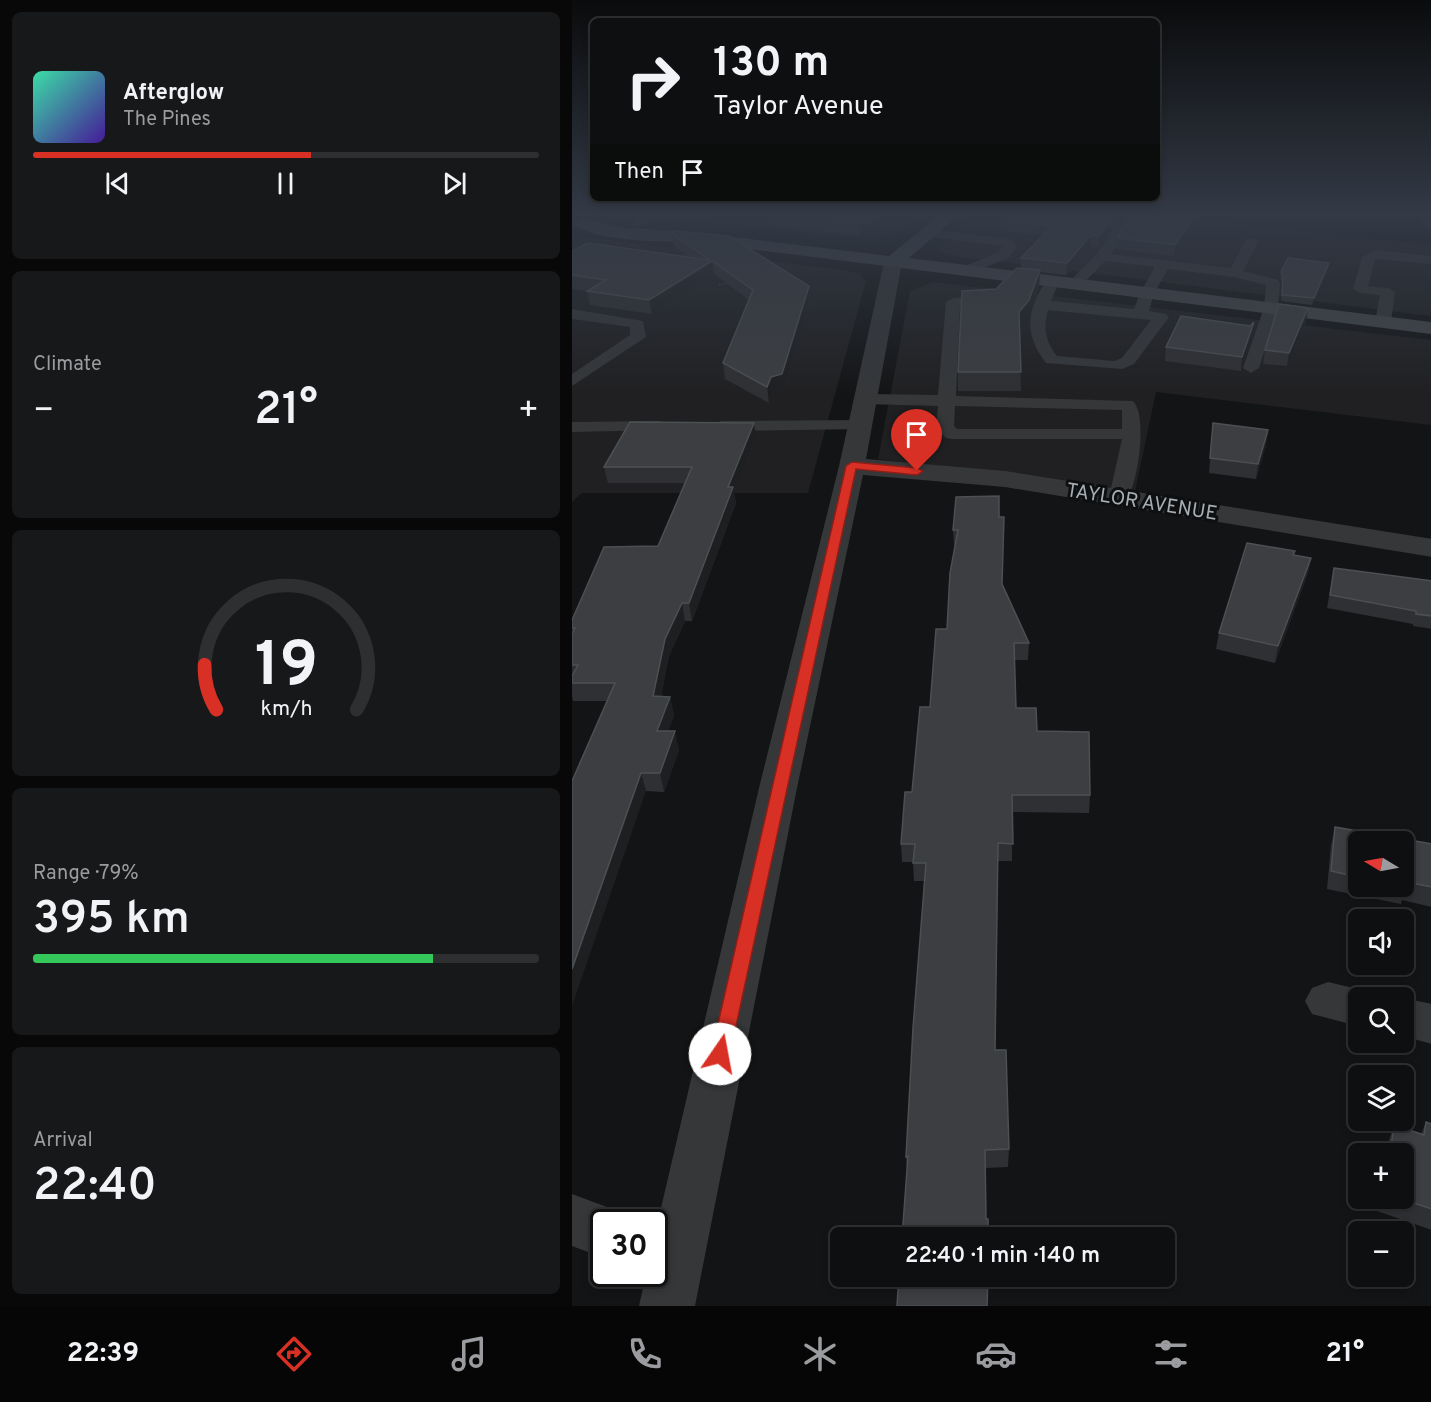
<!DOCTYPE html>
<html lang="en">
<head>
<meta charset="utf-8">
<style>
  :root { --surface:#0e0f10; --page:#171819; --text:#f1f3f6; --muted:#9b9c9f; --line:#2e2f30; --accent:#d93025 }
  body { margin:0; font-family:Overpass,sans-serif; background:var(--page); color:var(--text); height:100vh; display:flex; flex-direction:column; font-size:22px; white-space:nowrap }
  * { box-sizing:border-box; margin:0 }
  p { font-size:20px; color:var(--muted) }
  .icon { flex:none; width:33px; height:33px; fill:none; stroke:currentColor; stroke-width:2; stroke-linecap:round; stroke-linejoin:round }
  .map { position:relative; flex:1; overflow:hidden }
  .drawer { display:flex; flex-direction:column; gap:12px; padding:12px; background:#080809; width:572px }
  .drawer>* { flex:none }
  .hud { position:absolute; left:18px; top:18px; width:570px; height:183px; border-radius:9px; box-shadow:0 3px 9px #0003,0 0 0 2px var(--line); background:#0e0f10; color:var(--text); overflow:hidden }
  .needle { width:39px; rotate:280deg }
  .fabs { position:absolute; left:776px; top:831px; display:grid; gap:12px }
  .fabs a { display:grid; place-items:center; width:66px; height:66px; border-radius:9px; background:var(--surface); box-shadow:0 3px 9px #0003,0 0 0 2px var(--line); font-size:30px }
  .speed { position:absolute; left:18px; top:1209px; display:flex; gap:12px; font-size:30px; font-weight:700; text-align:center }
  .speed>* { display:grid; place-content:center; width:78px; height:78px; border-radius:50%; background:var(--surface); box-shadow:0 3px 9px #0003,0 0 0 2px var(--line); line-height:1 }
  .speed .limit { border:3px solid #111; border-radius:9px; background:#fff; color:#111 }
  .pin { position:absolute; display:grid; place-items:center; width:51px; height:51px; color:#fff; margin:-62px -26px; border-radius:50% 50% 50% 0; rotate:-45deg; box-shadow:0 0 6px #0007 }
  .pin .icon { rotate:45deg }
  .me { position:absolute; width:66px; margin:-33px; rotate:12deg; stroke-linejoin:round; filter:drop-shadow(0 0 4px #0008) }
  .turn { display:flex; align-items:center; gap:21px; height:126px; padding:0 24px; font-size:27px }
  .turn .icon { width:78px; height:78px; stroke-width:2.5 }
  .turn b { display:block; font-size:42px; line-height:51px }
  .then { display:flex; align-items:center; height:57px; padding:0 24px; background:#0003; gap:12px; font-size:22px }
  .big { font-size:45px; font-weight:600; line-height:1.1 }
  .drawer .widget { flex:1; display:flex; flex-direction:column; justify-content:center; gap:9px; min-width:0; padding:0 21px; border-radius:9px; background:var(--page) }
  .drawer .dial { align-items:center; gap:0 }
  .dial svg { height:156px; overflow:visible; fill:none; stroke:var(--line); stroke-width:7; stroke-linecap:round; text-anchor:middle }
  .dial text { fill:var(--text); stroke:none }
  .song { display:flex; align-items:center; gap:18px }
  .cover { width:72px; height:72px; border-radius:9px; background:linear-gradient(135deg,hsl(160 70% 55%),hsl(260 70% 35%)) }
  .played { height:6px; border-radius:3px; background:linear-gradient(90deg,var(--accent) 55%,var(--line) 55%) }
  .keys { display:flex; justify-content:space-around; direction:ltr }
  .heat { display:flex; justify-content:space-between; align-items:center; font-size:33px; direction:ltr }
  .charge { height:9px; border-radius:4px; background:linear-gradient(90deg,#34c759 79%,var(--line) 0) }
  .trip { position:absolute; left:258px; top:1227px; width:345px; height:60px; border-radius:9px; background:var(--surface); box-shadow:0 3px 9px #0003,0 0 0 2px var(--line); font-weight:600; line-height:60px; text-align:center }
  .tab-bar { display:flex; height:96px; justify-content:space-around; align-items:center; background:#060606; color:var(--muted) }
  .tab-bar .icon { width:42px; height:42px }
  .tab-bar .selected { color:var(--accent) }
  .tab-bar b { font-size:27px; color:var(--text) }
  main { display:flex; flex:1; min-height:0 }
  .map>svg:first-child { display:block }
  .built { fill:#202022 }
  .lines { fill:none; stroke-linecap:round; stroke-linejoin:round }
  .path { stroke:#3b3e40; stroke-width:2; stroke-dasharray:1.5 2; stroke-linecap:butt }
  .lane { fill:#353739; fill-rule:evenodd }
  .street { fill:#353739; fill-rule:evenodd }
  .secondary { fill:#434649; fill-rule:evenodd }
  .wall { fill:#2f3033; fill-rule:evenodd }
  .shaded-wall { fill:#1e1f21 }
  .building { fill:#3c3e41; stroke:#4c5053; stroke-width:1.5 }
  .route { fill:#d93025; stroke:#8d1f18; stroke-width:1.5 }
  .labels { text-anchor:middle; stroke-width:6; stroke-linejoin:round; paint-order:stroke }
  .street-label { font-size:20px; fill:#a6aeb4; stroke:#0e0f10 }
</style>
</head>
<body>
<main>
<section class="drawer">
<div class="widget">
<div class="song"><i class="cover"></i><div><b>Afterglow</b><p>The Pines</p></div></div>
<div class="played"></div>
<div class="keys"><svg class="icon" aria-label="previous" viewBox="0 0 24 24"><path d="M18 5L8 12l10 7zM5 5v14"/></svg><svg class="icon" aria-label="pause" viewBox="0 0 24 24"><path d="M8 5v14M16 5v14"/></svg><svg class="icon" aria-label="next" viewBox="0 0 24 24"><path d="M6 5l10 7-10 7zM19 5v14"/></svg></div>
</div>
<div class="widget"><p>Climate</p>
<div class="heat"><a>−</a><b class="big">21°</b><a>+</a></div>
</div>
<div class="widget dial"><svg viewBox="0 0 100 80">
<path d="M14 69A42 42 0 1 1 86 69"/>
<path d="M14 69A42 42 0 0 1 8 46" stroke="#d93025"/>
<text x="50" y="56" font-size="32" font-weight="700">19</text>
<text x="50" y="72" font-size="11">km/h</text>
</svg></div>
<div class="widget"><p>Range · 79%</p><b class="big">395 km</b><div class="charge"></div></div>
<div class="widget"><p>Arrival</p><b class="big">22:40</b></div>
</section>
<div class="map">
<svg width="860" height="1306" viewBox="0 0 860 1306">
  <rect width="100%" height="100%" fill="#131415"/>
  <!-- built -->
  <g class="built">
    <path d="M41,213h314l-30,20 -26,7z"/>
    <path d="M404,213h156l299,32v71l-484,-61 -9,-5v-4z"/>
    <path d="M0,235l276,36 12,3 6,7 -58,212h-226l-10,9z"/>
    <path d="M361,282l498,58v85l-275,-33 -21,100 -257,-33 32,-168z"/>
  </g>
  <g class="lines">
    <!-- path -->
    <path class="path" d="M147,285l10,-2"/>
    <!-- lane -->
    <g class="lane">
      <path d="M76,213h15l-21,13h-8v-6z"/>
      <path d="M458,213h34l54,7 7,10 -14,24 120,14 15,-29h10l2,3 -15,29 35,9 2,3 -2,25 -19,60 -8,5 -8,-5 21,-60 2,-23 -32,-8 -66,-8 -14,24 -5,18 17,3 3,3 -35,47 -12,5 -76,-6c-23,-30 -19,-53 1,-84h10l2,3 -8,19 83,8 6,-16 15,-26 -50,-6 -26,27h-10v-6l28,-28 16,-24 -3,-4 -74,-9zM476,310l92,9 11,1 -29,38 -8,3 -57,-5c-12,-15 -14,-28 -9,-46z"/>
      <path d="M355,229l81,10 5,1 4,7 -9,11 -42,17 -5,-1v-6l37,-16 5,-6 -81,-10v-6z"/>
      <path d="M804,250l56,6v8l-57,-5 -7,27 20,2 7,4 -4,30 -8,5 -8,-5 5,-27 -20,-2 -7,-4 9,-32z"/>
      <path d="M421,295l7,4 -4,5 -36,2 -4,90 177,5c15,15 5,83 -7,100h-14l-3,-4 13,-58h-170l-6,-1 -10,-10 2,-22 -73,-2 -9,-5 9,-5 73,1 8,-93 7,-4zM383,406l167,4v19h-165l-3,-3z"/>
      <path d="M0,309l71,12 3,16 -74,49v-12l58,-39v-8l-58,-8z"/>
      <path d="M288,420l6,1 3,4 -3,4 -145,2 -9,-5 9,-5z"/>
      <path d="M87,421l9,5 -3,4 -93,2v-10z"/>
    </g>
    <!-- street -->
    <g class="street">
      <path d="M321,256l9,6 -36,197 139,12 427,68v18l-427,-70 -142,-12 -66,313 -102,518h-56l7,-32h8v-36l105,-450 80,-322 45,-204z"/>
      <path d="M756,982l46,11 2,5h-18v28l-46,-12 -7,-13 7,-13z"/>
      <path d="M831,998l29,6v40l-29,-8z"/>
      <path d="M0,1194l51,19 4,9h-23v36l-32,-12z"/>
    </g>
    <!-- secondary -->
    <path class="secondary" d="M370,213h19l-52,45 523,64v12l-739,-92c-23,0 -105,0 -119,-19l9,-5 41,10 69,4 196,24z"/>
  </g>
  <!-- wall -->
  <g class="wall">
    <path d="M200,213h129l-27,21 -13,2 -87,-10z"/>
    <path d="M509,213h116l-1,11 -22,32 -58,-7 1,-11 7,-12 -6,-8z"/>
    <path d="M852,213h8v15l-10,-2z"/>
    <path d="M428,220l110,10 -11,17 -8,-1 -25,29 -26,-3 -1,15 -10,31 -10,11 2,62h-63v-19l38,-83 25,-21v-10l22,-22 -43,-5z"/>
    <path d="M100,234l137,52 1,14 -26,89 -11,3 -4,11 -44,-24 -2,-16 26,-63 -35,-26 -62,40 -62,-9 -3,-14 -15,-2v-38l117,6 -15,-11z"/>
    <path d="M757,263l-1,6 -16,36 -31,-4 1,-18 -2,-4 1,-7z"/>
    <path d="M736,308l-2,13 -19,45 -24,-2 2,-14z"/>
    <path d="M682,322l-2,13 -11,36 -76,-10 1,-14 84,-21z"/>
    <path d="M641,423l55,7 -2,15 -10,34 -47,-6z"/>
    <path d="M184,438l-22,55 2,10 -44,118h-7l-16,35 -8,40 9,1 4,18 -6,16 11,19 -15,42 -18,-1 -39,-90h-34l-1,-5v-76l86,-74 27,-63h-77l-4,-16z"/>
    <path d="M384,497l47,88 26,58 -1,17h-14l2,48 21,23 53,64 -1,18 -77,-1v49h-14l-3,189 14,99 -1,18 -22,1v51l3,19 -82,-67 -1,-14 18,-276h-10l-1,-19h-11l-1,-18 46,-215 9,-84h-2l-1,-15z"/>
    <path d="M723,551l-1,4 17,3 -3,15 -33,90 -59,-14 3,-16z"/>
    <path d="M762,568l98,13v48l-19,-3v-2l-86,-16z"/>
    <path d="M763,827l97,17v63l-30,-7 -1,4 -74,-15 4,-44zM786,842h45v44h-45z"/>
    <path d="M854,1122l6,2v106l-55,-19 2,-13h24v-44h-17l2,-11 6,-18 27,9z"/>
  </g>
  <!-- shaded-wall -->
  <g class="shaded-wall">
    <path d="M312,213h17l-27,21 -13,2 -1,-13z"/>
    <path d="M625,213l-1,11 -22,32 1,-11z"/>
    <path d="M539,219l-1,11 -11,17v-11z"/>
    <path d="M519,235v11l-25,29 1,-12z"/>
    <path d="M140,261l2,13 -62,40 -3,-14z"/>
    <path d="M757,263l-1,6 -16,36 2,-7z"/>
    <path d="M468,270l-1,17 -10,31 -10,12v-18z"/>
    <path d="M237,286l1,14 -26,89 -11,3 -4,11 -2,-16z"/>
    <path d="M736,308l-2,13 -19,45 2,-13z"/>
    <path d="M682,322l-2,13 -11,36 1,-14z"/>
    <path d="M182,423l2,15 -22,55 2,10 -44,118 -3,-18 39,-116z"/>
    <path d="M696,430l-2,15 -10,34 2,-15z"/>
    <path d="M739,558l-3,15 -33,90 3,-17z"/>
    <path d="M110,603l3,18 -16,35 -11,58 -5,-18 12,-57z"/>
    <path d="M98,697l4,18 -13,35 -4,-19z"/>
    <path d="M103,731l4,19 -15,42 -4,-19z"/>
    <path d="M69,773l5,18 -74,215v-37z"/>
  </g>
  <!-- building -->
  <g class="building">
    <path d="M203,213h109l-10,8 -14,2z"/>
    <path d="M437,213h65l35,4 2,2 -12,17 -8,-1 -24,28 -46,-5 31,-32 -52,-6z"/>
    <path d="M551,213h74l-22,32 -58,-7 11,-18z"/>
    <path d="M852,213h8v6l-9,-2z"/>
    <path d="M102,231l55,5 80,50 -27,88 -11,3 -4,10 -44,-24 30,-73 -41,-29 -63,39 -62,-9 19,-11 -34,-5v-24l16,-8 122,17 -38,-26z"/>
    <path d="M716,258l41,5 -15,35 -32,-3 1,-18 -2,-5z"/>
    <path d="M445,268l23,2 -11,30 -10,12 2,60h-63l4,-81 34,-2z"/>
    <path d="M707,304l29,4 -19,45 -24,-3z"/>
    <path d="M609,316l69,10 4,-4 -12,35 -76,-10z"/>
    <path d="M58,422l124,1 -26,64h5l-44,116h-7l-17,36 -12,57 17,1 -13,34h18l-15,42h-19l-69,196v-188l43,-98h-43v-7l6,-11h-6v-31l3,-6h-3v-8l32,-73 54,-1 34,-79h-88z"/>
    <path d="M641,423l55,7 -10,34 -48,-6z"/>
    <path d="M427,496v21h5l-2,67 27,59h-15l2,65h20l1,23 52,1 1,63h-78l1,49 -15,-1 -3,207h11l3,99 -24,1 1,69h2v19h-86l6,-82 -2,1 7,-129 13,-165h-13l2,-19h-14l4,-52h7l8,-85h10l6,-78h11l3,-56 8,-43h-5l3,-33z"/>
    <path d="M675,543l48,8 -2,4 18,3 -33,88 -59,-13z"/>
    <path d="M762,568l98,13v35l-16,-2v-3l-86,-16z"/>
    <path d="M763,827l97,17v43l-26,-5v4l-3,-1v-43h-45v35l-27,-6z"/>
    <path d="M854,1122l6,2v85l-33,-11h4v-44h-13l4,-29 30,10z"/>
    <path d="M327,1276h89l-1,30h-90z"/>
  </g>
  <!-- sky -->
  <linearGradient id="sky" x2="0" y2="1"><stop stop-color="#0a0b0c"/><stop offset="0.54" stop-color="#333a46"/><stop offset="1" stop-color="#333a46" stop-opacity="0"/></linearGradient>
  <rect width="860" height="396" fill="url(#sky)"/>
  <!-- route -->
  <path class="route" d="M280,462l65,6 6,3 -6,4 -61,-6 -126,585 -3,6 -7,3 -7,-3 -2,-6 135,-588z"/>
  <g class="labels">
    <!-- street labels -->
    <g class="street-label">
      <text transform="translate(570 501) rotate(9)" y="7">TAYLOR AVENUE</text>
    </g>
  </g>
</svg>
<div class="fabs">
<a><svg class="needle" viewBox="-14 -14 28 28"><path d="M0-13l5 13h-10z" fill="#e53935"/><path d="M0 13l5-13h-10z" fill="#9b9c9f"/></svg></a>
<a><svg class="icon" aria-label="sound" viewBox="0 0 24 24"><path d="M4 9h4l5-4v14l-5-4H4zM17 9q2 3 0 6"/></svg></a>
<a><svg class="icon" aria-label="search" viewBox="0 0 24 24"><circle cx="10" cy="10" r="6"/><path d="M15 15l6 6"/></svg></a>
<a><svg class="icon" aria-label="layers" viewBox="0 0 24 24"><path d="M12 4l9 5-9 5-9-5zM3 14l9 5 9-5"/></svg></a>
<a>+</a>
<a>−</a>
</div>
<div class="speed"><div class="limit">30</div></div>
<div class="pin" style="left:345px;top:471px;background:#d93025"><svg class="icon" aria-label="arrive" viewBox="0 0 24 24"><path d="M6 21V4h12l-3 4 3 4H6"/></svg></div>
<svg class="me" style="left:148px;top:1054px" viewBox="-20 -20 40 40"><circle r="19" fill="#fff"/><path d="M0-13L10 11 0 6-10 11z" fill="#d93025"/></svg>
<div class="trip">22:40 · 1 min · 140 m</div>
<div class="hud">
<div class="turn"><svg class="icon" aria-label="right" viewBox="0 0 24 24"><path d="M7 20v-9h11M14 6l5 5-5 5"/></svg><div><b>130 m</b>Taylor Avenue</div></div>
<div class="then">Then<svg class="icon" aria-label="arrive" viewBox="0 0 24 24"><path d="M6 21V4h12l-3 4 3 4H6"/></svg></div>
</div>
</div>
</main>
<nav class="tab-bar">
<b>22:39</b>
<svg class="icon selected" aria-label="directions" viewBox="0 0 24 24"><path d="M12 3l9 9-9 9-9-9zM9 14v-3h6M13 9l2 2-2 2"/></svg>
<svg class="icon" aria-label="music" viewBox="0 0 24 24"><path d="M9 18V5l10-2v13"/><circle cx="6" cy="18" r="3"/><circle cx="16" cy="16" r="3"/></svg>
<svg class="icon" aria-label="phone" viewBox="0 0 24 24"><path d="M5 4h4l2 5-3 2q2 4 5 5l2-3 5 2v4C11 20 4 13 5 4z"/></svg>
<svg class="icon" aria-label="climate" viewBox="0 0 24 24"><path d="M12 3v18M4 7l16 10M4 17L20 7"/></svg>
<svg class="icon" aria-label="car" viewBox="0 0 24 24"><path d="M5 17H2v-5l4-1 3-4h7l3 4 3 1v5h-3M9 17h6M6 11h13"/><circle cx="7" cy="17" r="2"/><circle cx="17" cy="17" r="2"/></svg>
<svg class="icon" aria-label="filters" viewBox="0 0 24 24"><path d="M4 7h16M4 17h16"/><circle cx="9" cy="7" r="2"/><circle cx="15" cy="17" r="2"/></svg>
<b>21°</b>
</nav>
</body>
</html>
